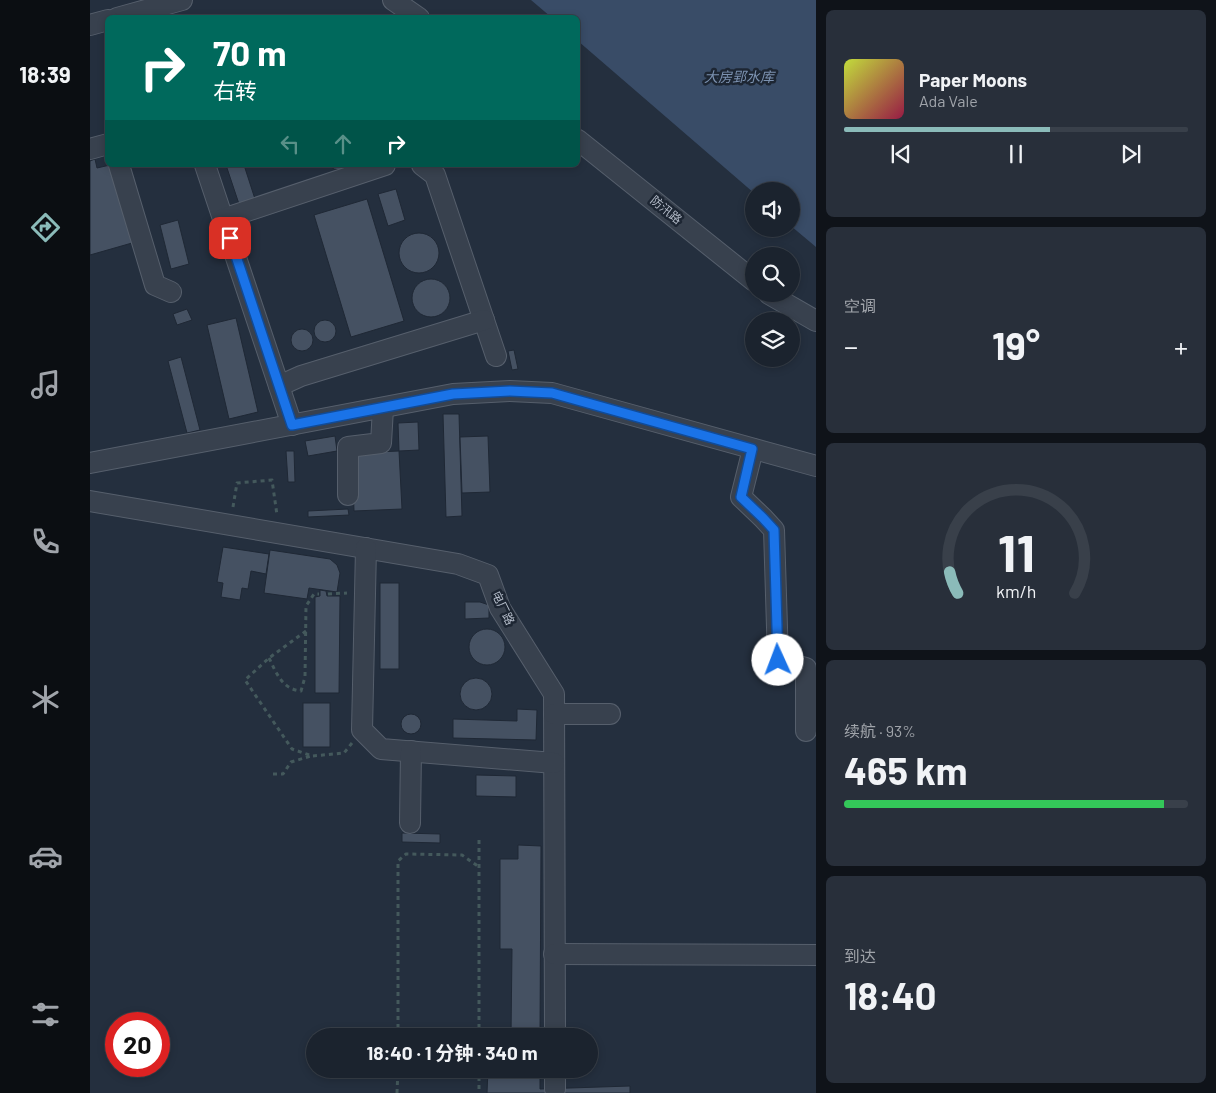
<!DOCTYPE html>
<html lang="zh">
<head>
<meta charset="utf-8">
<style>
  :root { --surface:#1b232e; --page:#282f3a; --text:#f1f3f6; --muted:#a0a4aa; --line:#39404a; --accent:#8bbbb9 }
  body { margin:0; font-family:Barlow,"Noto Sans SC",sans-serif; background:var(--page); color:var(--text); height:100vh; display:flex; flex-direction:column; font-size:19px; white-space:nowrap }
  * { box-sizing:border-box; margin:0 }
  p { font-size:16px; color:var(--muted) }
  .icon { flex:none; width:28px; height:28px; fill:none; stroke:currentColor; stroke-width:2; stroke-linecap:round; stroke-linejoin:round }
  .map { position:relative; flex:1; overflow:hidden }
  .panel { display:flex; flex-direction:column; gap:10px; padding:10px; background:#0f1319; width:400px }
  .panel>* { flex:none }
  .top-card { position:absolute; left:15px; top:15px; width:475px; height:152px; border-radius:8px; box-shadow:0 2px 8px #0003,0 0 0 1px var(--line); background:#00695c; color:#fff; overflow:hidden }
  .buttons { position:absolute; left:655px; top:182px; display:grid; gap:10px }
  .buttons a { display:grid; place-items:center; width:55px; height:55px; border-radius:50%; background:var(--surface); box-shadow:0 2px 8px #0003,0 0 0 1px var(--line); font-size:25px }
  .speed { position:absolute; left:15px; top:1012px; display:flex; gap:10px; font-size:25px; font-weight:700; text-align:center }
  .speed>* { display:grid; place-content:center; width:65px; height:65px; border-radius:50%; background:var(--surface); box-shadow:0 2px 8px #0003,0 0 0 1px var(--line); line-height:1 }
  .speed .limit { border:8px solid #d22; background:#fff; color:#111 }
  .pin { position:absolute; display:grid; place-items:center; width:42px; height:42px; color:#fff; margin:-21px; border-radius:10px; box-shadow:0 2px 8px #0006 }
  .me { position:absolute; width:55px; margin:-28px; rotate:358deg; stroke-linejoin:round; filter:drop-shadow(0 0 4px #0008) }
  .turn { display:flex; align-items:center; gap:18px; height:105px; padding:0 25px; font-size:22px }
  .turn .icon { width:65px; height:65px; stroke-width:2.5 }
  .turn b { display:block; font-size:35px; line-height:42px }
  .lanes { display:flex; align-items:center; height:48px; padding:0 25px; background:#0003; justify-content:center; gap:25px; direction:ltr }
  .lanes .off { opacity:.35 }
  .big { font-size:38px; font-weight:700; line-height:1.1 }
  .panel .widget { flex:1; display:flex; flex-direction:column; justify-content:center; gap:8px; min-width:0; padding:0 18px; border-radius:8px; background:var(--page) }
  .panel .dial { align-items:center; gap:0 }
  .dial svg { height:130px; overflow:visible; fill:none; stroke:var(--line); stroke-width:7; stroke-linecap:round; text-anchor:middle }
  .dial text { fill:var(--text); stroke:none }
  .song { display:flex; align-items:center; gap:15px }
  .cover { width:60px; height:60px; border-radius:8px; background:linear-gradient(135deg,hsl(70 70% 55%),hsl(340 70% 35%)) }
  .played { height:5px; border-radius:2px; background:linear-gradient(90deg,var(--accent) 60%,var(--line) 60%) }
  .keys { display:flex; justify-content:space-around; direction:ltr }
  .heat { display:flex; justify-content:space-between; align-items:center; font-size:28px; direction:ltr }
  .charge { height:8px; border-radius:4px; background:linear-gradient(90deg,#34c759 93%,var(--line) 0) }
  .trip { position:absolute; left:216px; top:1028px; width:292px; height:50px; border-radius:25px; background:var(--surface); box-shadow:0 2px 8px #0003,0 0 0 1px var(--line); font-weight:700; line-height:50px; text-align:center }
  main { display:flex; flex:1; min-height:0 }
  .dock { display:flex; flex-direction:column; width:90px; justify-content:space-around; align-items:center; background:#0b0e12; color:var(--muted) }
  .dock .icon { width:35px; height:35px }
  .dock .selected { color:var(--accent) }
  .dock b { font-size:22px; color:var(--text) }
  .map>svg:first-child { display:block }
  .water { fill:#394c67 }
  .building { fill:#455162; stroke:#1f2835 }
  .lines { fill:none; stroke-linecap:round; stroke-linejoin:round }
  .minor-casing { stroke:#565f6c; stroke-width:22 }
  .path { stroke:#44595c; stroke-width:3; stroke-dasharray:4 4; stroke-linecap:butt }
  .minor { stroke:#38414e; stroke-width:20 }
  .route-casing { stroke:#114b97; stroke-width:12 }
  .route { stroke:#1a73e8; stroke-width:9 }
  .labels { text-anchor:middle; stroke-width:5; stroke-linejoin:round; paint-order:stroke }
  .street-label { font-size:12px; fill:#b4bcc9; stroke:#1d2633 }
  .water-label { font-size:14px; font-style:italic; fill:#7c92b1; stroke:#1d2633 }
</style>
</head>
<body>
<main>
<nav class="dock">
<b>18:39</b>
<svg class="icon selected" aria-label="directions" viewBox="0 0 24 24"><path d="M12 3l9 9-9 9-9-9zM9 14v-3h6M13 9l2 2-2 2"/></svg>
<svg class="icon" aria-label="music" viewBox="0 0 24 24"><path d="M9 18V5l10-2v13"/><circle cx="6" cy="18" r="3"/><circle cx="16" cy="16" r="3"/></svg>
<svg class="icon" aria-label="phone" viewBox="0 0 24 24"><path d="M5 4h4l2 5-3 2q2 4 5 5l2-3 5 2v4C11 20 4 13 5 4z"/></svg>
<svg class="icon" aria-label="climate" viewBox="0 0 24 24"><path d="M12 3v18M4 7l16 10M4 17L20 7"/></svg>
<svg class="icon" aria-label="car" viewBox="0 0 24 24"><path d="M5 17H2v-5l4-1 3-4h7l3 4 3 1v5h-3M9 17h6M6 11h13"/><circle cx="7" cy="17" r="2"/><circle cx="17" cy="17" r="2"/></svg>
<svg class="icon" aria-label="filters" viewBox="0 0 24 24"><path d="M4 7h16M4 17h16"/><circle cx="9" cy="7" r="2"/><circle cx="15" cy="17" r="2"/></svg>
</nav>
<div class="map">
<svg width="726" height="1093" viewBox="0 0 726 1093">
  <rect width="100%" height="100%" fill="#242f3e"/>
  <!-- water -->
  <path class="water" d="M441,0h285v247l-25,-21v-35h-37v2l-176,-152v-23l-27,-1z"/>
  <!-- building -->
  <g class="building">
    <path d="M5,159l2,9 13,-3 22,78 -42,12v-94z"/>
    <path d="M136,165h18l11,34 -16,5z"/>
    <path d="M238,165h25l-13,5 -6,-1z"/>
    <path d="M306,189l9,31 -17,6 -10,-32z"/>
    <path d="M277,199l37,122 -53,16 -37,-122z"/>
    <path d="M88,220l11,44 -18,5 -11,-44z"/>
    <circle cx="329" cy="253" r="20"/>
    <circle cx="341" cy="298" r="19"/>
    <path d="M97,309l5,11 -15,5 -4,-11z"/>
    <path d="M146,318l22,94 -29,7 -22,-94z"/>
    <circle cx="235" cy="331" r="11"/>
    <circle cx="212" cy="340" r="11"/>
    <path d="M424,350l4,19 -6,1 -4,-19z"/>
    <path d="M91,357l19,73 -13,3 -19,-72z"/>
    <path d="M353,414h16l3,102 -16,1z"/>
    <path d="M328,422l1,28 -20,1 -1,-28z"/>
    <path d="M245,436l2,15 -29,5 -3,-15z"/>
    <path d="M398,436l2,56 -28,1 -2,-56z"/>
    <path d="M196,451h8l1,31h-7z"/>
    <path d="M309,451l3,58 -48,2 -2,-58z"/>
    <path d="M258,509l1,6 -41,2v-6z"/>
    <path d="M133,547l46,7 -3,20 -15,-3 -3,18 -6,-1 -2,12 -19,-3 2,-14 -6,-1z"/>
    <path d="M180,550l60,9 7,6 3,8 -3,19 -28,-4 -2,11 -43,-6z"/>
    <rect x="290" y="583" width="19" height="86"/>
    <path d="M230,590l6,1 1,5h13l-1,97h-24v-96l5,-1z"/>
    <path d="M375,602h15l9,3v13l-24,1z"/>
    <circle cx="397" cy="647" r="18"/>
    <circle cx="386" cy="694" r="16"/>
    <rect x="213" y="703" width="27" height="44"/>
    <path d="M427,709l20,1 -1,30 -83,-2v-19l64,2z"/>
    <circle cx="321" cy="724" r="10"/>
    <path d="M386,775l40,1v21l-40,-1z"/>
    <path d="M312,833l38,1v9l-38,-1z"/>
    <path d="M428,845l23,1 -1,190h-29l1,-87h-12v-90h18z"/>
    <path d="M398,1069h52v20l90,-3v7h-143z"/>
  </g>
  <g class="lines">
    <!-- minor casing -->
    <g class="minor-casing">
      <g id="minor">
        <path d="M303,0l26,18"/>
        <path d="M27,18l65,-18"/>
        <path d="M0,25l18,-5"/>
        <path d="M488,140l176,141"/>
        <path d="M0,149l18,-5"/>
        <path d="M29,165l36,120 16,7"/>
        <path d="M115,165l87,260"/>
        <path d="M332,165l13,10 61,181"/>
        <path d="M133,219l162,-54"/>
        <path d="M679,294l47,27"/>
        <path d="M189,386l22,-10 183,-56"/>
        <path d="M663,449l-12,48 22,21 11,12 4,130 28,8v63"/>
        <path d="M0,463l363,-69 57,-3 42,2 264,73"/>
        <path d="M258,495v-48l33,-4 2,-35"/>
        <path d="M0,501l368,63 30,11 12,33 54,86 1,342"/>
        <path d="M276,548l-4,182 19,19 173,14"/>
        <path d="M464,714h56"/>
        <path d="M320,823l1,-72"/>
        <path d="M464,954l262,1"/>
        <path d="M465,1069v20"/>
      </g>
    </g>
    <!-- path -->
    <g class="path">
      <path d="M143,507l4,-24 35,-3 5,35"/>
      <path d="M238,594l19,-1"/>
      <path d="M216,631l-37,27 -24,22 47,69 20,7 32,-3 8,-10"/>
      <path d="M179,658c8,16 13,31 32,33l4,-14 1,-71 8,-12h5"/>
      <path d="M183,774h10l8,-12 20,-6"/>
      <path d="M389,840v196"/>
      <path d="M308,1036v-175l8,-7 56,1 17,12"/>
      <path d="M389,1069v24"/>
      <path d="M307,1093l1,-24"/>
    </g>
    <!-- minor -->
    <use href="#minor" class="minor"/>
  </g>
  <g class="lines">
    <!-- route casing -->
    <g class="route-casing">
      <path id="route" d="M140,238l62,187 161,-31 57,-3 42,2 200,56 -11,48 22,21 11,12 4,130"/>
    </g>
    <!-- route -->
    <use href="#route" class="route"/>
  </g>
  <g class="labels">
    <!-- street labels -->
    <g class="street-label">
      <text transform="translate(576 210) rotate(39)" y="4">防汛路</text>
      <text transform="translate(413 608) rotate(64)" y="4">电厂路</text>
    </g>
    <!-- water labels -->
    <g class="water-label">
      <text x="649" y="82">大房郢水库</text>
    </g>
  </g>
</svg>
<div class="buttons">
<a><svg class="icon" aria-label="sound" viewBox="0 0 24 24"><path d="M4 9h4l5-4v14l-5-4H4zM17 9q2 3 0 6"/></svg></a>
<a><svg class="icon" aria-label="search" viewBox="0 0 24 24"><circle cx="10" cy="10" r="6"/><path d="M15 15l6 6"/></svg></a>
<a><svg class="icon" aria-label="layers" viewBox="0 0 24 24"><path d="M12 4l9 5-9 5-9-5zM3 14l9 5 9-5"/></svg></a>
</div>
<div class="speed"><div class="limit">20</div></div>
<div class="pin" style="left:140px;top:238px;background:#d93025"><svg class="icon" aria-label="arrive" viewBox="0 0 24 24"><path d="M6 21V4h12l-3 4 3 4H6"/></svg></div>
<svg class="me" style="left:688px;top:660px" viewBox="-20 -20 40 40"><circle r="19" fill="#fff"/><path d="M0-13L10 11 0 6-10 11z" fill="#1a73e8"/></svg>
<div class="trip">18:40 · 1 分钟 · 340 m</div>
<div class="top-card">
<div class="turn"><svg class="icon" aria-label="right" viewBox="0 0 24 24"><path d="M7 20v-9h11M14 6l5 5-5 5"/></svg><div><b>70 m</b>右转</div></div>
<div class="lanes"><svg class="icon off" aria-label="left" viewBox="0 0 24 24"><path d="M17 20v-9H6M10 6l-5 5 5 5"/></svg><svg class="icon off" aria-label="ahead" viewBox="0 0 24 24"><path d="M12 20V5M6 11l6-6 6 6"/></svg><svg class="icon" aria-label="right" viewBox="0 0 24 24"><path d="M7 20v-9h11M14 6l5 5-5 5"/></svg></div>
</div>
</div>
<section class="panel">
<div class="widget">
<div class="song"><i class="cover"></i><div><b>Paper Moons</b><p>Ada Vale</p></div></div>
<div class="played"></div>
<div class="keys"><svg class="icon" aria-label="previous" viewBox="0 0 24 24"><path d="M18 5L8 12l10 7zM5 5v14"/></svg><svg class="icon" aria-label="pause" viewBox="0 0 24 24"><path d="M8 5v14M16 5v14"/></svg><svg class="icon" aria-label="next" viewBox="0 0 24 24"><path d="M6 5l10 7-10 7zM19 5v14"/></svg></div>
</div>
<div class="widget"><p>空调</p>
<div class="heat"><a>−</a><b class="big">19°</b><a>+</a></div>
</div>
<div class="widget dial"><svg viewBox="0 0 100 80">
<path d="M14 69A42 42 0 1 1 86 69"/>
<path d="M14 69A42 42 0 0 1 9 56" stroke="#8bbbb9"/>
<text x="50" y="56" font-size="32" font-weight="700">11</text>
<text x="50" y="72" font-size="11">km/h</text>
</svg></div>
<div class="widget"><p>续航 · 93%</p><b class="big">465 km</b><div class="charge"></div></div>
<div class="widget"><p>到达</p><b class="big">18:40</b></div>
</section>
</main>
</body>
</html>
